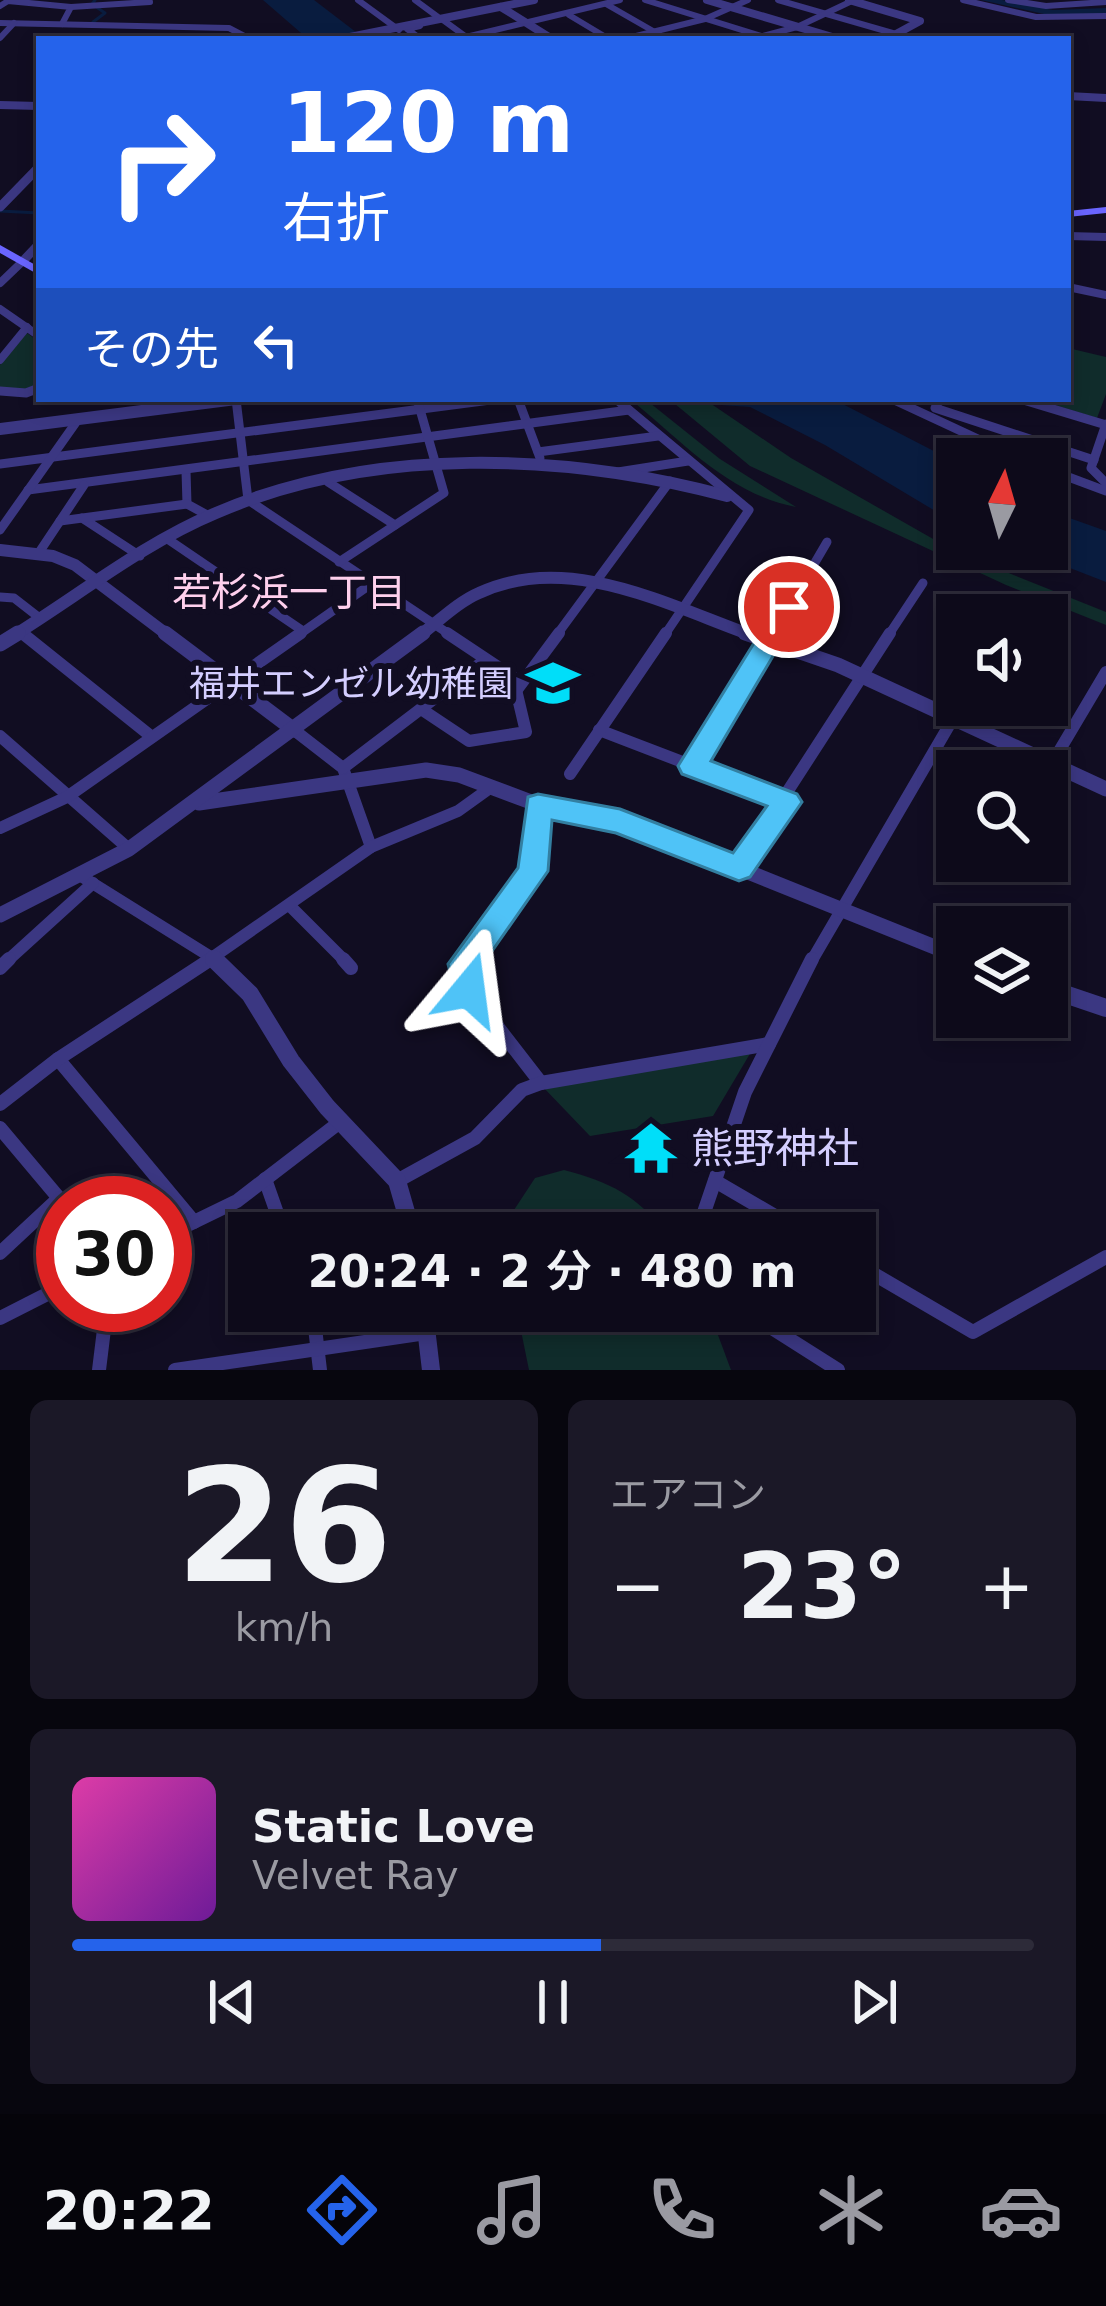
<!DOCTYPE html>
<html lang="ja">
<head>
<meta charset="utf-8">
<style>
  :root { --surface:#0d0a1a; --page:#1b1827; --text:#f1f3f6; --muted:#9a9aa2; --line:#2d2b39; --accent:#2563eb }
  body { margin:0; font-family:"DejaVu Sans","Noto Sans JP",sans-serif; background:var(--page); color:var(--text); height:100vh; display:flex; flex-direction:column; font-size:45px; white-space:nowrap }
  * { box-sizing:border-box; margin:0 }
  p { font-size:39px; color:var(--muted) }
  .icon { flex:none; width:66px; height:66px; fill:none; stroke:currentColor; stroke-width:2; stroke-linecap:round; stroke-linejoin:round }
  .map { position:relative; height:1370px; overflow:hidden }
  .side { display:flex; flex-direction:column; gap:30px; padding:30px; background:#07060e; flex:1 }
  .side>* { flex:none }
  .banner { position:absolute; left:36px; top:36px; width:1035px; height:366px; border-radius:0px; box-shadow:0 6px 18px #0003,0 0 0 3px var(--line); background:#2563eb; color:#fff; overflow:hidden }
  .needle { width:78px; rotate:5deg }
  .controls { position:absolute; left:936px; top:438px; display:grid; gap:24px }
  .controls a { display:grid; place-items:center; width:132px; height:132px; border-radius:0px; background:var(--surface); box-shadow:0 6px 18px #0003,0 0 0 3px var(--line); font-size:60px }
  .speed { position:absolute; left:36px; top:1176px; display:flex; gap:24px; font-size:60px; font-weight:700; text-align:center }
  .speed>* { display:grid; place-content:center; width:156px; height:156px; border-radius:50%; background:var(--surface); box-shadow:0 6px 18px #0003,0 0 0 3px var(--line); line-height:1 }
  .speed .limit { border:18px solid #d22; background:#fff; color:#111 }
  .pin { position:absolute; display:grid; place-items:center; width:102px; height:102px; color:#fff; margin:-51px; border:6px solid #fff; border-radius:50%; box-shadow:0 3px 12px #0007 }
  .me { position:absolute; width:132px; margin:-66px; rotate:16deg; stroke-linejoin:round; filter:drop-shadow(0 0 9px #0008) }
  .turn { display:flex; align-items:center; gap:42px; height:252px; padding:0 48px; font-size:54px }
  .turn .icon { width:156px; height:156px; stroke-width:2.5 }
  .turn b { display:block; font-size:84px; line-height:102px }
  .then { display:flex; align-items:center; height:114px; padding:0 48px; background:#0003; gap:24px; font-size:45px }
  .big { font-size:90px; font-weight:600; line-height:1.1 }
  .side .tile { flex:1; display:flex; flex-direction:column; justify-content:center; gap:18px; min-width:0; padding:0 42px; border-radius:18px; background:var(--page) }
  .side .dial { align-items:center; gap:0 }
  .dial b { font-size:156px; line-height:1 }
  .song { display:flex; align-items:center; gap:36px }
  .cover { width:144px; height:144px; border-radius:18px; background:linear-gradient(135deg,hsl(320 70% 55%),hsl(280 70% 35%)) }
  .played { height:12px; border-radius:6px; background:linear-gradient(90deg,var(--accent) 55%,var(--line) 55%) }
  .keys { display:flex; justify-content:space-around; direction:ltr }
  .heat { display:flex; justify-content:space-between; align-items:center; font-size:66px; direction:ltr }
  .side .tiles { flex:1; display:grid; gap:30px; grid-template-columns:1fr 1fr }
  .tile:last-child { grid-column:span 2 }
  .trip { position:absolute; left:228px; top:1212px; width:648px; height:120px; border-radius:0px; background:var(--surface); box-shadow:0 6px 18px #0003,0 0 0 3px var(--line); font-weight:600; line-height:120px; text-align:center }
  .dock { display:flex; height:192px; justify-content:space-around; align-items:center; background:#05040a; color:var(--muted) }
  .dock .icon { width:84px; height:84px }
  .dock .selected { color:var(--accent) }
  .dock b { font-size:54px; color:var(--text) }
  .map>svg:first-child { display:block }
  .green { fill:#102c2b }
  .water { fill:#091c3f }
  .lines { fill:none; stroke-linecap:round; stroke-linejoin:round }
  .stream { stroke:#091c3f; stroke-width:3 }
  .river { fill:#091c3f; fill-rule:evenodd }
  .minor-far4 { stroke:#3b3782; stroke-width:6 }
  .minor-far3 { stroke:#3b3782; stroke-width:8 }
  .minor-far2 { stroke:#3b3782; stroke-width:9 }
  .minor-far1 { stroke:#3b3782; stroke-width:12 }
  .minor { stroke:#3b3782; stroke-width:14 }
  .tertiary-far4 { stroke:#3b3782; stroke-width:8 }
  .tertiary-far3 { stroke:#3b3782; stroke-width:9 }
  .tertiary-far2 { stroke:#3b3782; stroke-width:12 }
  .tertiary-far1 { stroke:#3b3782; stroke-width:15 }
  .tertiary { stroke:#3b3782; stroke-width:18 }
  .secondary { fill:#6a65ff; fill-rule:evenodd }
  .route { fill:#4fc3f7; stroke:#337fa1; stroke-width:3 }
  .labels { text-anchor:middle; stroke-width:12; stroke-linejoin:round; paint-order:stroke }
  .poi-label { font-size:36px; fill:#d4ceff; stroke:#110d22; text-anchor:end }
  .neighbourhood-label { font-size:39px; fill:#ffd0ed; stroke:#110d22 }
  .near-poi-label { font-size:42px; fill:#d4ceff; stroke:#110d22; text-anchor:start }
</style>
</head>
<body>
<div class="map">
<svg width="1106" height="1370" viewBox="0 0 1106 1370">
  <rect width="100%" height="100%" fill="#110d22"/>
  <!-- green -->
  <g class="green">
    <path d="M27,333l12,9v42l-16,6 -23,-2v-23z"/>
    <path d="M1068,348l38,9v37l-9,24 -61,-19h32z"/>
    <path d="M630,399h15l75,60 76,48c-68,-13 -114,-66 -166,-108z"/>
    <path d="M669,399h35l87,59 165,94 150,60v13l-100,-40 -256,-119z"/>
    <path d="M751,1052l-38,64 -123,20 -47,-49z"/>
    <path d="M564,1170c45,12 73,25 101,63h-153l2,-23 21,-32z"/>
    <path d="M517,1311h192l22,59h-202z"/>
  </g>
  <!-- water -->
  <g class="water">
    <path d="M263,0h51l51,39h-57z"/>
    <path d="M715,399h118l124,64v61l-132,-79 -75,-38 -29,-2z"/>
    <path d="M1047,510l59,21v51l-85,-33h26z"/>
  </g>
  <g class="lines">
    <!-- stream -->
    <g class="stream">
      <path d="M93,22l12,-9 -13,-9 3,-4"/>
      <path d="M0,211l39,2"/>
    </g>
    <!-- river -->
    <path class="river" d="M981,0h21l51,10 53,-2v6l-53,2z"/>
    <!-- minor-far4 -->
    <g class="minor-far4">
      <path d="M358,0l41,30"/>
      <path d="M415,0l23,17"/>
      <path d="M645,0l126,39"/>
      <path d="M778,0l118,34"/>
      <path d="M963,0l73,17 70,-1"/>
      <path d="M1008,0l38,6 60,-4"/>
      <path d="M606,4l61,35"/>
      <path d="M0,6l8,-5 63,6 -9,17"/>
      <path d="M71,7l79,-5"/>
      <path d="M569,15l40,24"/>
      <path d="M443,20l26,19"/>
      <path d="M0,23l229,5 21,11"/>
      <path d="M420,26l-13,3 14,10"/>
      <path d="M763,36l34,-9 57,-27"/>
      <path d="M466,37l154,-37"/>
      <path d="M0,38l14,-15"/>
      <path d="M624,39l81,-20 43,-19"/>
    </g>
    <!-- minor-far3 -->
    <g class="minor-far3">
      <path d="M1068,236l38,1"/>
      <path d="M0,283l23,-22"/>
      <path d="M1068,287l38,8"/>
      <path d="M0,309l39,27"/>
      <path d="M0,360l27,-33"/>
    </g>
    <!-- minor-far2 -->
    <g class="minor-far2">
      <path d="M0,391l26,2 13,-5"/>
      <path d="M236,399l12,101 204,136"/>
      <path d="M518,399l22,59"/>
      <path d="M616,399l133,111 -85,126"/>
      <path d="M892,399l129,60"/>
      <path d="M940,399l-5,9 159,52"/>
      <path d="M1020,399l86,26"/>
      <path d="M1106,424l-15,44 15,15"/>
      <path d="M538,452l120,-16"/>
      <path d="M0,464l498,-65"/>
      <path d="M1047,469l59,22"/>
      <path d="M186,471l1,33 22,12"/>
      <path d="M618,472l70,-11"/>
      <path d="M328,482l67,43"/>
      <path d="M28,490l601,-80"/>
      <path d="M82,518l58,38"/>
      <path d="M60,521l127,-17"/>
      <path d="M0,530l77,-109"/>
      <path d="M169,540l134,91"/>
      <path d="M38,554l46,-69"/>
      <path d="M339,562l105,-69 -27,-94"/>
      <path d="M0,597l14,1 27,21"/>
      <path d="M21,632l5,4"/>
      <path d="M297,636l74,-52"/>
      <path d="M556,636l114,-155"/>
      <path d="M772,636l55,-94"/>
      <path d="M888,636l35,-53"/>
    </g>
    <!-- minor-far1 -->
    <g class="minor-far1">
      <path d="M22,633l130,104"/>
      <path d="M770,639l4,-6"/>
      <path d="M516,691l43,-58"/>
      <path d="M421,709l48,32 57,-9 -13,-55 -66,-44"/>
      <path d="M294,730l49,38 28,79"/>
      <path d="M599,730l188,72"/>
      <path d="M0,736l129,113"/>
      <path d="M1052,763l54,-91"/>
      <path d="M693,766l74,-127"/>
      <path d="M343,768l142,-108"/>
      <path d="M570,774l96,-141"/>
      <path d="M0,828l67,-31 234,-164"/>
      <path d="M738,868l152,-235"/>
      <path d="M81,876l133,83"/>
      <path d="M291,907l55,55"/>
      <path d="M6,962l87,-79"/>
      <path d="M206,962l165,-115 87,-36 32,-23"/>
      <path d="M469,962l9,-19 55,-72 6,-66"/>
      <path d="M811,962l150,-257"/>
    </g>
    <!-- minor -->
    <g class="minor">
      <path d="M343,959l8,9"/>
      <path d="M469,959v31l72,93"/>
      <path d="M0,968l9,-9"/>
      <path d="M58,1059l136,163"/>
      <path d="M0,1104l58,-45 153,-100"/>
      <path d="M0,1128l63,75"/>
      <path d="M265,1179l19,54"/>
      <path d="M397,1181l78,-43 47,-48 19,-7 228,-39"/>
      <path d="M715,1181l89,52"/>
      <path d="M697,1233l48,-141 67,-133"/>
      <path d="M165,1236l72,-35 103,-79"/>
      <path d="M0,1253l59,-55"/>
      <path d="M855,1263l118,69 133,-75"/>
      <path d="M313,1311l7,59"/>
      <path d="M745,1311l93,59"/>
      <path d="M0,1318l63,-32"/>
      <path d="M99,1370l8,-65"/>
      <path d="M175,1370l251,-37"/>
    </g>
    <!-- tertiary-far4 -->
    <g class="tertiary-far4">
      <path d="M707,0l132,39"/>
      <path d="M849,0l71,21 -33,18"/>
      <path d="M501,7l51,32"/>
      <path d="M340,39l194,-39"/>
      <path d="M1068,96l38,2"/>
      <path d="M0,105l39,1"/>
    </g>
    <!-- tertiary-far3 -->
    <g class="tertiary-far3">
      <path d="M0,207l39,-40"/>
      <path d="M23,261l16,-17"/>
    </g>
    <!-- tertiary-far2 -->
    <g class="tertiary-far2">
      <path d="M0,429l236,-30"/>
      <path d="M0,550l53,6 22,9 94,71"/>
      <path d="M13,636c66,-41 131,-93 203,-123 157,-68 349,-60 511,-17"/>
      <path d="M419,636c19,-14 39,-34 60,-43 90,-42 190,13 275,43"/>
    </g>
    <!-- tertiary-far1 -->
    <g class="tertiary-far1">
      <path d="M165,633l129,97"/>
      <path d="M745,633l93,32 268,124"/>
      <path d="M0,644l18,-11"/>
      <path d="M199,803l227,-33 33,5 80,30 102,24 316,127"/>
      <path d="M0,915l129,-66 294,-216"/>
      <path d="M214,959l4,3"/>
    </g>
    <!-- tertiary -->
    <g class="tertiary">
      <path d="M214,959l36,35 41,67 36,46 70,74 15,52"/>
      <path d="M1047,988l59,20"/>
      <path d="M424,1311l7,59"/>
    </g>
    <!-- secondary -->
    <g class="secondary">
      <path d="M1106,207v6l-38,4v-6z"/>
      <path d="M0,245l39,22v8l-39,-22z"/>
      <path d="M229,399h17l-6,4z"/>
    </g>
  </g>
  <!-- route -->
  <path class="route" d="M789,598l13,9 -91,154 86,33 5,8 -52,75 -11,4 -123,-48 -64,-13 -4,51 -67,96 4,23 -5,10 -11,5 -12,-5 -9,-36 70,-96 10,-71 10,-3 82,15 113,44 34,-47 -85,-32 -4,-8 102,-165z"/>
  <!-- icons -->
  <defs>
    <g id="school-bare" transform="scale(4.14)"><path d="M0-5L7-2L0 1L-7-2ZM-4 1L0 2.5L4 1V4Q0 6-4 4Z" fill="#00def9" stroke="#110d22" stroke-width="2.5" paint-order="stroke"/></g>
    <g id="temple-bare" transform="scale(4.14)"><path d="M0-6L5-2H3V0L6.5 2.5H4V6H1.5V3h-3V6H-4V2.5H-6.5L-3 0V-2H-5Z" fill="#00def9" stroke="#110d22" stroke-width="2.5" paint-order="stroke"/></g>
  </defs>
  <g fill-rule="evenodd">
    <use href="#school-bare" x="553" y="683"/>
    <use href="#temple-bare" x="651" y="1148"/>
  </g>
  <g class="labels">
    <!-- poi labels -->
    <g class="poi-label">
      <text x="513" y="696">福井エンゼル幼稚園</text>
    </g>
    <!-- neighbourhood labels -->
    <g class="neighbourhood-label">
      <text x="289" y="606">若杉浜一丁目</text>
    </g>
    <!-- near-poi labels -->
    <g class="near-poi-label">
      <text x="691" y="1163">熊野神社</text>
    </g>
  </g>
</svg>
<div class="controls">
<a><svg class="needle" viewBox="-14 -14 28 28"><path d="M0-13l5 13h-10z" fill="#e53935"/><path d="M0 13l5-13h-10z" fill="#9a9aa2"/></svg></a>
<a><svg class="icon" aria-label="sound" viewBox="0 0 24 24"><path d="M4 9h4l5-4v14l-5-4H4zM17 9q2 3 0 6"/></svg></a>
<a><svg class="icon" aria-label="search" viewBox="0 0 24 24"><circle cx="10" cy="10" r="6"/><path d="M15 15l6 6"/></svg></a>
<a><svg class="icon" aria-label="layers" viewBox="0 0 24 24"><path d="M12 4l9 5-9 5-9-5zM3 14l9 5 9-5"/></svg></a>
</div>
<div class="speed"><div class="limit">30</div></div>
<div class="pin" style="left:789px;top:607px;background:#d93025"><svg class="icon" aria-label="arrive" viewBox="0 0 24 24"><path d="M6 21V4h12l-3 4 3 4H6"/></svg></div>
<svg class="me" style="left:469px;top:990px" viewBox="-20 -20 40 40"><path d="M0-17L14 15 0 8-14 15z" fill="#4fc3f7" stroke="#fff" stroke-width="4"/></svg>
<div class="trip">20:24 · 2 分 · 480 m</div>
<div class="banner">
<div class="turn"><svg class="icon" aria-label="right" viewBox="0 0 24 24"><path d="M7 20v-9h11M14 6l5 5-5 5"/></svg><div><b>120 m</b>右折</div></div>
<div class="then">その先<svg class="icon" aria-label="left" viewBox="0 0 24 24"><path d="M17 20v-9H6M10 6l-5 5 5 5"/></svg></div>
</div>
</div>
<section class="side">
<div class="tiles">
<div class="tile dial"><b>26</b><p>km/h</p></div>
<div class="tile"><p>エアコン</p>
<div class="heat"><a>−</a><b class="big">23°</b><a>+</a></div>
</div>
<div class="tile">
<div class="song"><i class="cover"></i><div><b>Static Love</b><p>Velvet Ray</p></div></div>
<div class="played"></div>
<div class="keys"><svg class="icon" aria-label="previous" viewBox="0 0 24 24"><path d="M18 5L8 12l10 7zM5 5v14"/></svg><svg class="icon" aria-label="pause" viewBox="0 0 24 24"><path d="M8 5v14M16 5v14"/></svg><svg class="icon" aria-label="next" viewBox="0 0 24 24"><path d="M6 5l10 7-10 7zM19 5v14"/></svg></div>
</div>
</div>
</section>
<nav class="dock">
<b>20:22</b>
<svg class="icon selected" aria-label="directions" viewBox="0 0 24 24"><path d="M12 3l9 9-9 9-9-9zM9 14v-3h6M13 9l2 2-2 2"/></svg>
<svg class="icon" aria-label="music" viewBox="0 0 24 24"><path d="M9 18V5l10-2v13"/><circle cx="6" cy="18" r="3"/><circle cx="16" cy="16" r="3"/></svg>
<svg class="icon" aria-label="phone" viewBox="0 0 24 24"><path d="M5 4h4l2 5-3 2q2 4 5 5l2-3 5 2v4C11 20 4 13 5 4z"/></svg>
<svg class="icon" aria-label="climate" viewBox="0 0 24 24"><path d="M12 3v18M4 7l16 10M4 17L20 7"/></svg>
<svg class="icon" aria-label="car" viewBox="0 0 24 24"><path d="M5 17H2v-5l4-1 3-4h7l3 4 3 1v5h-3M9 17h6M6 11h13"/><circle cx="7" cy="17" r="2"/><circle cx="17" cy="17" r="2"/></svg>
</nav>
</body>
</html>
